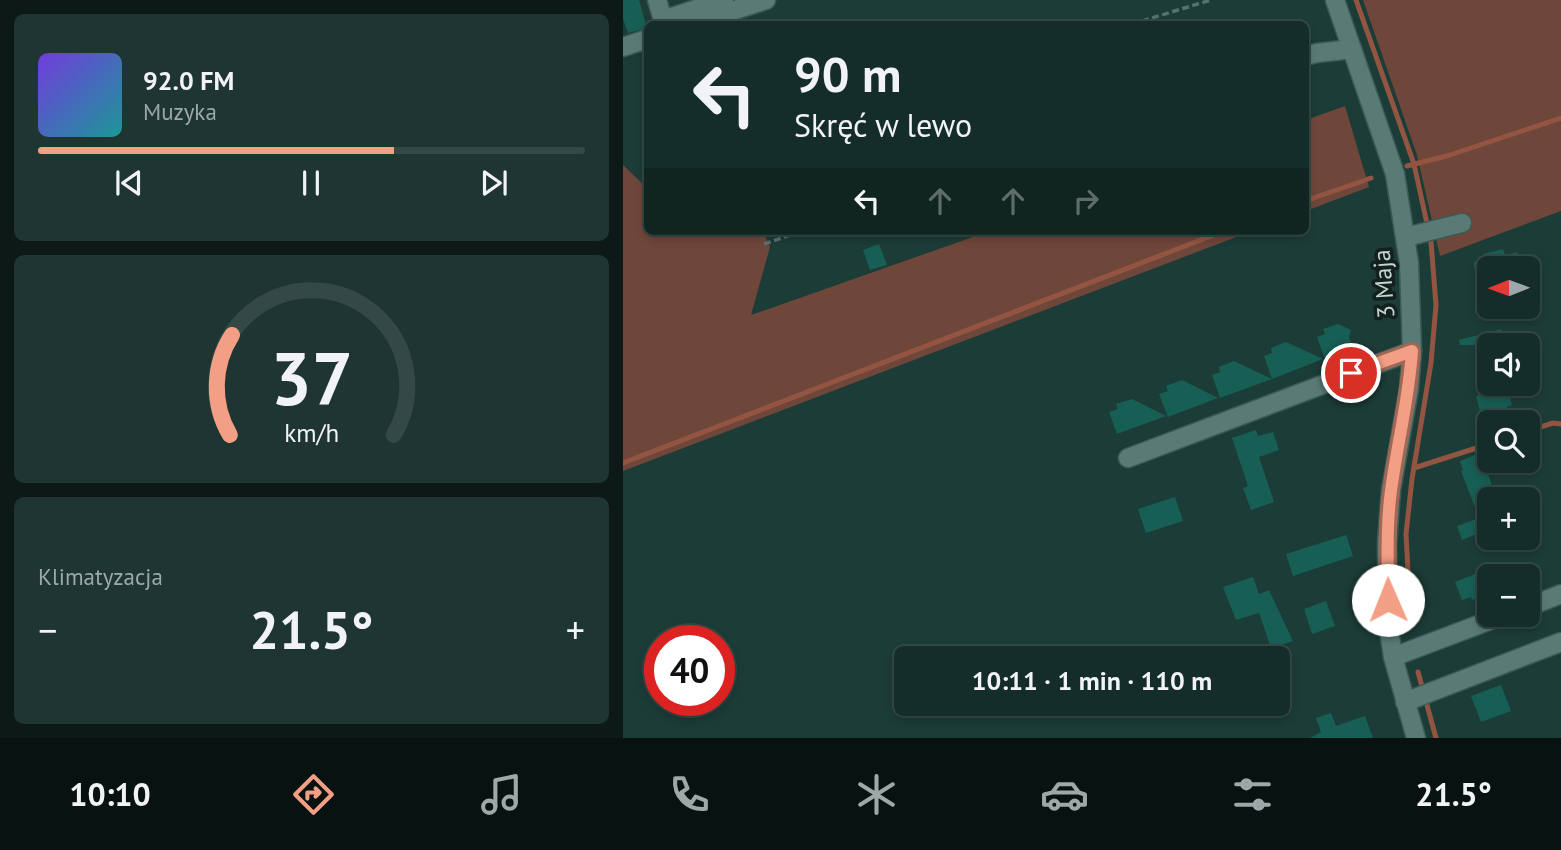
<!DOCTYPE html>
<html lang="pl">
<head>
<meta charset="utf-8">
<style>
  :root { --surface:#152d29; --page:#1e3531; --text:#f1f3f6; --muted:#9da8a8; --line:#344946; --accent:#f39f85 }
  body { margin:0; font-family:"PT Sans",sans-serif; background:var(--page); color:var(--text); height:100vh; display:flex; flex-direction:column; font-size:26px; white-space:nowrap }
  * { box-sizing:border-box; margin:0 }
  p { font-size:23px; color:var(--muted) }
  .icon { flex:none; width:38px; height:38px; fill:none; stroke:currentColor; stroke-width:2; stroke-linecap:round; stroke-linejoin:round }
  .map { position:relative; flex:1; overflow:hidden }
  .drawer { display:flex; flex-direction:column; gap:14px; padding:14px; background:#0c1917; width:623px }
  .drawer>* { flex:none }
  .guide { position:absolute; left:21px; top:21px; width:665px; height:214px; border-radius:10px; box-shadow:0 4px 10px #0003,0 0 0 2px var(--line); background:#152d29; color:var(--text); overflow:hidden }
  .needle { width:46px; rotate:269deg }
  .fabs { position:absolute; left:854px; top:256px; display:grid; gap:14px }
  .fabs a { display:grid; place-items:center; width:63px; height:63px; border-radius:10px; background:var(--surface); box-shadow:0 4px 10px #0003,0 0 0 2px var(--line); font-size:35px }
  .speed { position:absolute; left:21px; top:625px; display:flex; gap:14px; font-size:35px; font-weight:700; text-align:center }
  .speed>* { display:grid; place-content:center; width:91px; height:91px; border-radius:50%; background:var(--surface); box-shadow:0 4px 10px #0003,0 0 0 2px var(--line); line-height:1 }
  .speed .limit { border:10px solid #d22; background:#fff; color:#111 }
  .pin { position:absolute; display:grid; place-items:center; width:60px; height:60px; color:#fff; margin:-30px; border:4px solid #fff; border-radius:50%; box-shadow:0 2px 7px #0007 }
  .me { position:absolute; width:77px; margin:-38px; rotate:359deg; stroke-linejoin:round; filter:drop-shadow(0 0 5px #0008) }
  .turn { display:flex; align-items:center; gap:24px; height:147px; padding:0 35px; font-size:32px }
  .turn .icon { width:91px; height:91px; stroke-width:2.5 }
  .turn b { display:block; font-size:49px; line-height:60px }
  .lanes { display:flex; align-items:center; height:66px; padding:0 35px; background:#0003; justify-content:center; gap:35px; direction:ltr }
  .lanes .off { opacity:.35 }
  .big { font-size:52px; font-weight:700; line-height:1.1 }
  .drawer .tile { flex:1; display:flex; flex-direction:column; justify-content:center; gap:10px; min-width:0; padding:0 24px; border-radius:10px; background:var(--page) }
  .drawer .dial { align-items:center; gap:0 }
  .dial svg { height:182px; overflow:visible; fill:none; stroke:var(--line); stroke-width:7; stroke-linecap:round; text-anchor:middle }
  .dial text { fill:var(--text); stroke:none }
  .song { display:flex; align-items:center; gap:21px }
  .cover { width:84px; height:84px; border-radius:10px; background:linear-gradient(135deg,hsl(260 70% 55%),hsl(180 70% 35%)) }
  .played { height:7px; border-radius:4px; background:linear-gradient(90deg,var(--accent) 65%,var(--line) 65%) }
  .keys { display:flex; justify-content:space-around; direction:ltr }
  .heat { display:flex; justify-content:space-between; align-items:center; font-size:38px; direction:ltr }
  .trip { position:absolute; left:271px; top:646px; width:396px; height:70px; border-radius:10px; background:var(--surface); box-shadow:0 4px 10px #0003,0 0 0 2px var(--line); font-weight:700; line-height:70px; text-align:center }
  .tabs { display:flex; height:112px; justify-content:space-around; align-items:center; background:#081210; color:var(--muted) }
  .tabs .icon { width:49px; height:49px }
  .tabs .on { color:var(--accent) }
  .tabs b { font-size:32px; color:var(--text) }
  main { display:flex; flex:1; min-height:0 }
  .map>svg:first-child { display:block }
  .green { fill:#6f463a }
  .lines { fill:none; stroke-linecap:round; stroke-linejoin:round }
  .stream { stroke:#935542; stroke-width:5 }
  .building { fill:#175e54 }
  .minor-casing { stroke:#3c5954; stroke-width:21 }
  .path { stroke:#57726e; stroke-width:3.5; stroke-dasharray:7 3.5; stroke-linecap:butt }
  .minor { stroke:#5a7b75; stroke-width:18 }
  .route-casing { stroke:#9e6756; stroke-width:18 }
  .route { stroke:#f39f85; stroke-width:12 }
  .labels { text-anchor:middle; stroke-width:7; stroke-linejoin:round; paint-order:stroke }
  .street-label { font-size:24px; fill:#c4d6d2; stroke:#13201e }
</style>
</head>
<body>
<main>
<section class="drawer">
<div class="tile">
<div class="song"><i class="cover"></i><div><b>92.0 FM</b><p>Muzyka</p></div></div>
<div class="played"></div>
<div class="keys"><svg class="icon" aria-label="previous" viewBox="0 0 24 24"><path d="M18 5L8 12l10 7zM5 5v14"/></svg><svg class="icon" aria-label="pause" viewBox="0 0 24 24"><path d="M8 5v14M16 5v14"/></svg><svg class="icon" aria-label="next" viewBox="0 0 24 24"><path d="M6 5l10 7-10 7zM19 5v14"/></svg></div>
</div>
<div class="tile dial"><svg viewBox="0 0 100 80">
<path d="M14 69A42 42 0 1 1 86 69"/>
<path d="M14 69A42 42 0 0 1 15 25" stroke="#f39f85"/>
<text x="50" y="56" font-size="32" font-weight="700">37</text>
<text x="50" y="72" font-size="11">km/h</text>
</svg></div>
<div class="tile"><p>Klimatyzacja</p>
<div class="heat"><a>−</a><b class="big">21.5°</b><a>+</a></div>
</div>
</section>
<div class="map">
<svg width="938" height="738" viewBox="0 0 938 738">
  <rect width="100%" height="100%" fill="#1c3c37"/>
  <!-- green -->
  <g class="green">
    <path d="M740,0h198v211l-121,45 -23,-101z"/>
    <path d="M722,106l24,81 -63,24v-91z"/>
    <path d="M0,165l24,23v43h116l7,16 -19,68 239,-84h262l-629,240z"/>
  </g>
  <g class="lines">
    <!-- stream -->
    <g class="stream">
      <path d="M733,0l58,164 17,78 5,63 -5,58 -19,116 -6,55 5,92"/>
      <path d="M784,166l43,-11 111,-37"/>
      <path d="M682,201l66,-23"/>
      <path d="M905,431l25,-8 8,1"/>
      <path d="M0,463l601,-232"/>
      <path d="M791,468l75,-24"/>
      <path d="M795,672l18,66"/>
    </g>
  </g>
  <!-- building -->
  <g class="building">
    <path d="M0,0h16l8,28 -19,5 -5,-14z"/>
    <path d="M256,244l8,21 -17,5 -7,-20z"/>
    <path d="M880,249l2,6 12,-3 4,16h-47v-6l11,-3 -2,-5z"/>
    <path d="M715,324l13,6 -2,7 4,11 -28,11 -8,-22 8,-3 -2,-5z"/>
    <path d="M878,329l5,16h-46l-1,-5z"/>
    <path d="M663,342l37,17 -51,20 -8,-23 8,-3 -1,-5z"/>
    <path d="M611,361l38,18 -52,19 -8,-23 8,-3 -1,-5z"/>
    <path d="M559,380l36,18 -50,19 -9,-23 9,-3 -2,-5z"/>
    <path d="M884,387l5,18 -5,2 2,7 -4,1 2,7h-24l-7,-26z"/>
    <path d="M509,399l34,17 -49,18 -8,-22 9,-3 -2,-5z"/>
    <path d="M633,430l2,6 15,-4 6,18 -20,7 15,45 -23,8 -8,-22 5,-2 -16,-48z"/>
    <path d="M857,453l13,35 -4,1 -1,53 -4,-11 -22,9 -5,-14 22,-8 -18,-47 2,-1 -3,-9z"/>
    <path d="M552,497l8,24 -37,12 -8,-24z"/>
    <path d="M723,535l7,21 -60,20 -7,-22z"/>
    <path d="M862,570l4,12v11l-17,7 -1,-3 -9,3 -7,-18z"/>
    <path d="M630,577l6,17 10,-4 24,51 -22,7 -12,-35 -23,7 -13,-33z"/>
    <path d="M703,601l9,25 -23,8 -8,-25z"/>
    <path d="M878,685l10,26 -30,11 -10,-26z"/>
    <path d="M708,713l5,13 29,-10 8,22h-63l11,-6 -5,-14z"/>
  </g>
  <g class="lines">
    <!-- minor casing -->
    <g class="minor-casing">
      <g id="minor">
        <path d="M34,0l6,20 61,-20"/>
        <path d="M712,0l60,174 14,89 3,88 -3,38 -18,101 -4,53 1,80 5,34 23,81"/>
        <path d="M69,24l74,-24"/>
        <path d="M0,47l24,-8"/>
        <path d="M682,56l12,-3 35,-4"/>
        <path d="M783,237l56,-14"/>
        <path d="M505,458l284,-107"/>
        <path d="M905,607l33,-13"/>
        <path d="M770,657l114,-43"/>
        <path d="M782,702l156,-60"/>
      </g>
    </g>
    <!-- path -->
    <g class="path">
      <path d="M509,24l79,-24"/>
      <path d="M141,244l38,-13"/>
    </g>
    <!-- minor -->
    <use href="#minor" class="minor"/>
  </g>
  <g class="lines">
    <!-- route casing -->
    <g class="route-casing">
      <path id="route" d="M728,373l61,-22c-3,48 -15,93 -21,140 -5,36 -3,72 -3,109"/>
    </g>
    <!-- route -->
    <use href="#route" class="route"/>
  </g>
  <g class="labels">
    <!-- street labels -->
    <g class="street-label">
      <text transform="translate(761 284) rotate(-94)" y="8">3 Maja</text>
    </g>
  </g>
</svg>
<div class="fabs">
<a><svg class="needle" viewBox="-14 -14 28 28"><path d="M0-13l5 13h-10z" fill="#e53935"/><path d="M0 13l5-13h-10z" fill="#9da8a8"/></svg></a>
<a><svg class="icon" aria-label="sound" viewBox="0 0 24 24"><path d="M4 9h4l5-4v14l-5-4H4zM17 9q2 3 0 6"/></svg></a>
<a><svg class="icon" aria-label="search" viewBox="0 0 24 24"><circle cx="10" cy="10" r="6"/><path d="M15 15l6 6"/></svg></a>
<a>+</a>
<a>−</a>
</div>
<div class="speed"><div class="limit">40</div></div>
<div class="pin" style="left:728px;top:373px;background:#d93025"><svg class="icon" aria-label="arrive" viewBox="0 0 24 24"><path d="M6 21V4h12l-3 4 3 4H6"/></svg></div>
<svg class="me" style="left:765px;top:600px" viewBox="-20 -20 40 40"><circle r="19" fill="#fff"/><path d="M0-13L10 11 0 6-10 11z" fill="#f39f85"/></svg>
<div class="trip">10:11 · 1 min · 110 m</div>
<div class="guide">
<div class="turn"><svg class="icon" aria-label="left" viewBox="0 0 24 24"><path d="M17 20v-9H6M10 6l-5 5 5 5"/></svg><div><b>90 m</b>Skręć w lewo</div></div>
<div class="lanes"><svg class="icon" aria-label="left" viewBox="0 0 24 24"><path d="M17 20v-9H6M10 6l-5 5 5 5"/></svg><svg class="icon off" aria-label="ahead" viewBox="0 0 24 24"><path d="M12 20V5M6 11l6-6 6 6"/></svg><svg class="icon off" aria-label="ahead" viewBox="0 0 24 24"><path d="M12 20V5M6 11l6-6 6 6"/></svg><svg class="icon off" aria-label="right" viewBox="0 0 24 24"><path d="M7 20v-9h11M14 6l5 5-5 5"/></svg></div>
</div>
</div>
</main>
<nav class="tabs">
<b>10:10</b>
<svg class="icon on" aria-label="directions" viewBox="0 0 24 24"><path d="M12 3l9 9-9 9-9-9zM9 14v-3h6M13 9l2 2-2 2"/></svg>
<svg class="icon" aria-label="music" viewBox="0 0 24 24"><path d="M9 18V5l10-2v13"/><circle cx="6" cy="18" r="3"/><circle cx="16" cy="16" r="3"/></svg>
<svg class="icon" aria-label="phone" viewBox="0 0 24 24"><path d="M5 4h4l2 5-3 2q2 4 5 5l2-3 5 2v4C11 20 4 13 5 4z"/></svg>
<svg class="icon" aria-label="climate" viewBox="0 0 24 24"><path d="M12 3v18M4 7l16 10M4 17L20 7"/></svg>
<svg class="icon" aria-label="car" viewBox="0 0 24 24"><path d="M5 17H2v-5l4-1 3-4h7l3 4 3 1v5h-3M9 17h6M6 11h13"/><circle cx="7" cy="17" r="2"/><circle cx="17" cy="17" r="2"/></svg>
<svg class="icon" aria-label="filters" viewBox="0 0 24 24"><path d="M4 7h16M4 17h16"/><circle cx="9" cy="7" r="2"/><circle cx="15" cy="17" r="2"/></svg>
<b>21.5°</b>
</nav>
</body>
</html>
